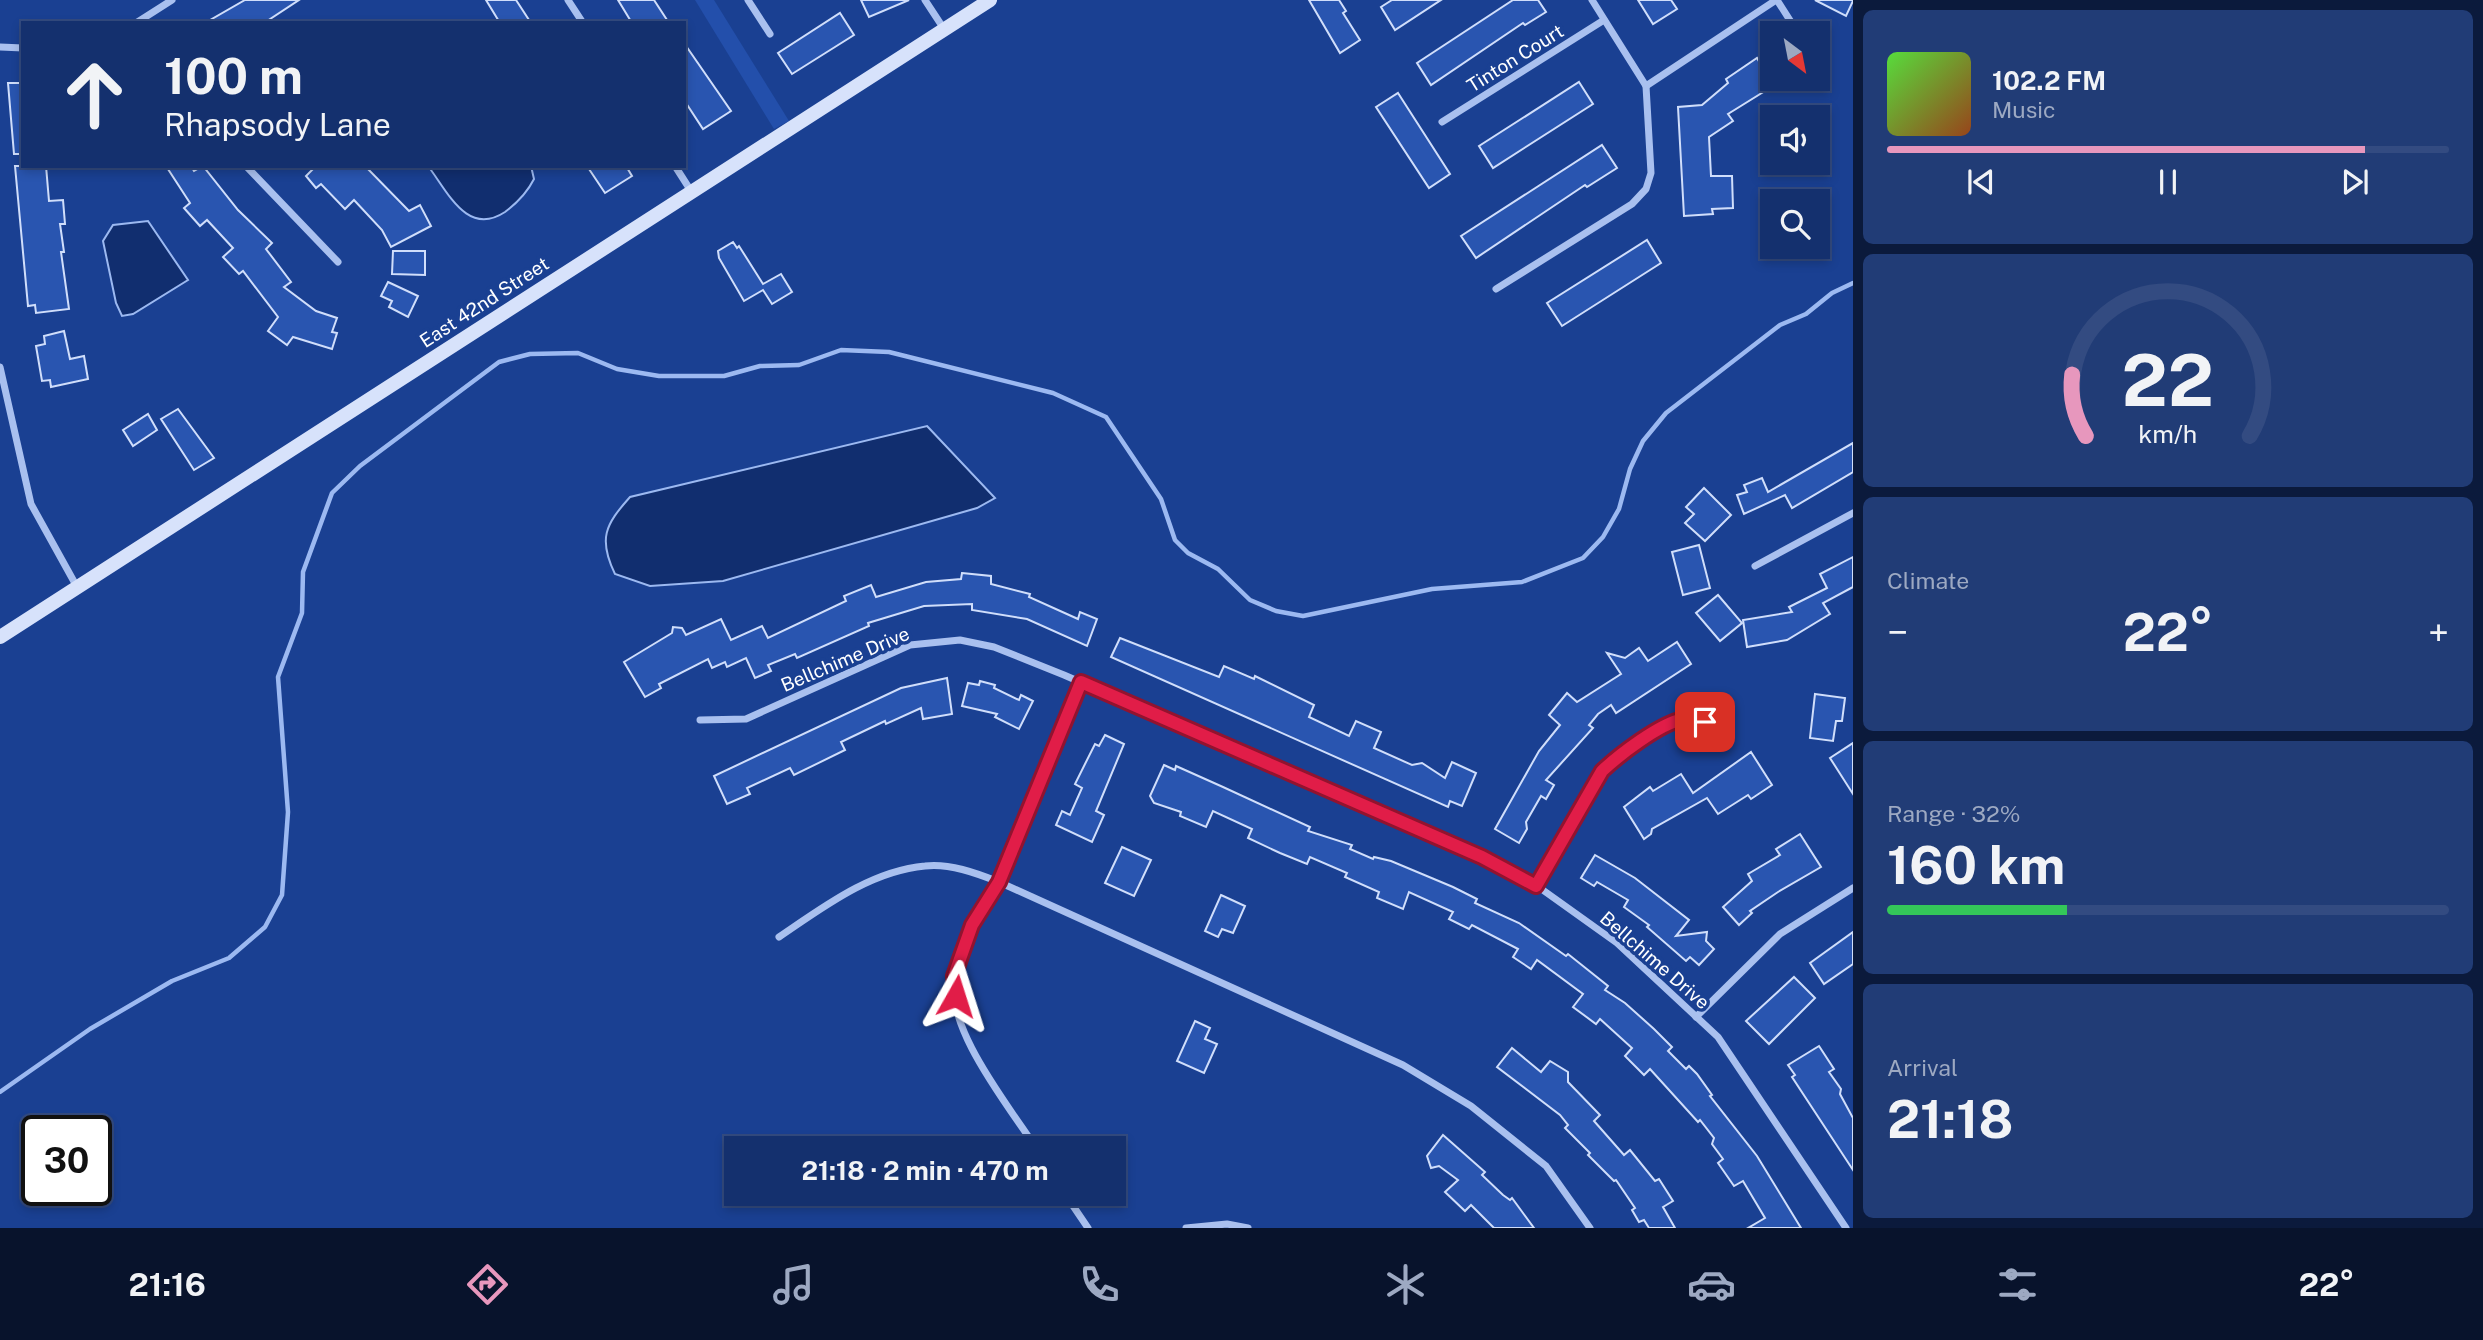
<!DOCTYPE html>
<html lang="en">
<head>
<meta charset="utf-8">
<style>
  :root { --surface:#14306e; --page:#213c76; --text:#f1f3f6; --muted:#9da9c2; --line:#334b81; --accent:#e797bd }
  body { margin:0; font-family:"Public Sans",sans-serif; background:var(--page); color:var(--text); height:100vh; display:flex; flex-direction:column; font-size:26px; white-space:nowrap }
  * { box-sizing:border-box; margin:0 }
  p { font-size:23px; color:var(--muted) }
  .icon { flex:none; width:38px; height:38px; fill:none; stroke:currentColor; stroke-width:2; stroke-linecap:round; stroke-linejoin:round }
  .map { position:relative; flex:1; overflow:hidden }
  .sheet { display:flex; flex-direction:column; gap:10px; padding:10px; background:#0b1a3c; width:630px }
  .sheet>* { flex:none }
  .hud { position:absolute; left:21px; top:21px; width:665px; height:147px; border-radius:0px; box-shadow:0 4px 10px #0003,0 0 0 2px var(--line); background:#14306e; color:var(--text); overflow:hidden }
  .needle { width:46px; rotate:148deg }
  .buttons { position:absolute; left:1760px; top:21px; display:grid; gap:14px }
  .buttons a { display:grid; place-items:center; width:70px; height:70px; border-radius:0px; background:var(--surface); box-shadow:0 4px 10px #0003,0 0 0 2px var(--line); font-size:35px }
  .speed { position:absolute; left:21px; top:1115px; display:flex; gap:14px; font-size:35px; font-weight:700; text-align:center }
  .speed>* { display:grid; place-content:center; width:91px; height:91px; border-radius:50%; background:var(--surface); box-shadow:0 4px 10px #0003,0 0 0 2px var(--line); line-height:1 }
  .speed .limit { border:4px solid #111; border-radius:10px; background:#fff; color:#111 }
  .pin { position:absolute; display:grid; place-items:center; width:60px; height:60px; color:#fff; margin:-30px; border-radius:14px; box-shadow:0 4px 10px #0006 }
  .me { position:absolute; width:77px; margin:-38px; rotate:6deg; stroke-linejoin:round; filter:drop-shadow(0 0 5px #0008) }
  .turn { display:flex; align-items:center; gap:24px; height:147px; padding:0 28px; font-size:32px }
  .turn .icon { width:91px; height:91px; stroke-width:2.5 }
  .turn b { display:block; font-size:49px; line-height:60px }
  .big { font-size:52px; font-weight:700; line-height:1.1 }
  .sheet .tile { flex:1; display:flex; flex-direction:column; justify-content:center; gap:10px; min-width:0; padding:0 24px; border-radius:10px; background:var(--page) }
  .sheet .dial { align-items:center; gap:0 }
  .dial svg { height:182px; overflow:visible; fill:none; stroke:var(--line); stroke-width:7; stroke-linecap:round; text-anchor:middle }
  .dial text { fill:var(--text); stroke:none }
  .song { display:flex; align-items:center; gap:21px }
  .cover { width:84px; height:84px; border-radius:10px; background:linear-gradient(135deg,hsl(110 70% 55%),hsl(20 70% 35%)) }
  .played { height:7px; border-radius:4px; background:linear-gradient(90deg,var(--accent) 85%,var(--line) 85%) }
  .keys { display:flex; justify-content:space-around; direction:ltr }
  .heat { display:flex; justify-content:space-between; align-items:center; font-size:38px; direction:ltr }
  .charge { height:10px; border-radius:5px; background:linear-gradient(90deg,#34c759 32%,var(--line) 0) }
  .trip { position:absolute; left:724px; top:1136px; width:402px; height:70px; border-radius:0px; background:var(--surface); box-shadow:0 4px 10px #0003,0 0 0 2px var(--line); font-weight:700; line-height:70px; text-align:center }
  .menu { display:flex; height:112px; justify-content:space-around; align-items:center; background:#08132c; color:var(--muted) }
  .menu .icon { width:49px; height:49px }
  .menu .active { color:var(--accent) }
  .menu b { font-size:32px; color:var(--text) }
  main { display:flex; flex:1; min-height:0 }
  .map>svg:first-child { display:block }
  .green { fill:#234fab }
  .water { fill:#112e6f; stroke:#9cb9f1; stroke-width:2 }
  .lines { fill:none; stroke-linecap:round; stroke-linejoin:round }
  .stream { stroke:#9cb9f1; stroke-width:4.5 }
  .building { fill:#2955b0; stroke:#d0defb; stroke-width:2 }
  .street { stroke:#a9c0ef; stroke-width:7 }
  .secondary { stroke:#d7e2fb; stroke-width:14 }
  .route-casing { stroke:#92132f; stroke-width:18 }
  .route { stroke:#e11d48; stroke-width:12 }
  .labels { text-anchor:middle; stroke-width:7; stroke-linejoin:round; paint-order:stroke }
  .street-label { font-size:19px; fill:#fff; stroke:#1a4092 }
</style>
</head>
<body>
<main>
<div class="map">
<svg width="1853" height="1228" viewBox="0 0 1853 1228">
  <rect width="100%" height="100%" fill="#1a4092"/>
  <!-- green -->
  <path class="green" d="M695,0h19l75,121 -15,8z"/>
  <!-- water -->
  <g class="water">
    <path d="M428,166h103l3,13c-7,14 -17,24 -29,33 -38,25 -57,-20 -77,-46z"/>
    <path d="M148,221l40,59 -55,34 -11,2 -6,-13 -13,-62 10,-16z"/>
    <path d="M927,426l68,72 -18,10 -254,73 -73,5 -35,-12c-17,-35 -10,-49 15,-77z"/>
  </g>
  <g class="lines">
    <!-- stream -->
    <path class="stream" d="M0,1092l90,-63 82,-48 57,-23 36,-31 17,-32 6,-83 -10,-135 24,-64 1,-41 29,-79 28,-27 139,-104 31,-8 48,-1 39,16 42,7h65l36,-10 39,-1 42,-15 48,2 164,41 53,24 55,82 14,41 13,13 30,16 32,31 26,11 27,5 129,-27 90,-7 61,-24 20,-21 16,-28 11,-40 13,-28 23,-28 114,-88 26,-11 26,-21 21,-10"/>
  </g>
  <!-- building -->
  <g class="building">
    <path d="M245,0h54l-35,23h-59z"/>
    <path d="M486,0h30l15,23h-31z"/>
    <path d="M618,0h36l15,23h-37z"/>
    <path d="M861,0h48l-40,17z"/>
    <path d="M1309,0h30l7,11 -3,2 17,27 -20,13z"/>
    <path d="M1392,0h49l-46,30 -14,-23z"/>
    <path d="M1513,0h25l8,12 -21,13 -2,-2 -92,62 -14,-22z"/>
    <path d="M1638,0h33l6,9 -24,15z"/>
    <path d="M1815,0h38v1l-7,15z"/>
    <path d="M840,13l14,22 -62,39 -14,-21z"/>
    <path d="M684,43l47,68 -28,18 -19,-29z"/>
    <path d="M1773,55v31l-45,28 5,7 -24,16 2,39h21l1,32 -21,1 1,5 -29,2 -6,-109 24,-2 26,-22 -2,-4 31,-21 3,5z"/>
    <path d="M1579,82l14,22 -100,64 -14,-22z"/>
    <path d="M8,83h15v71h-9z"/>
    <path d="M1398,93l52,81 -21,14 -53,-81z"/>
    <path d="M1602,145l15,23 -30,19 -2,-2 -109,73 -15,-22z"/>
    <path d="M15,166h31l3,35 14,-1 2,24h-5l4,28h-3l8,57 -33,4 -1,-8 -7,1z"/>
    <path d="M166,166h25l3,5 9,-5 35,44 34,33 -6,6 25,33 -7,5 32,24 21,7 -5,14 5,1 -5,16 -39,-12 -6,8 -19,-14 10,-14 -35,-46 -4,3 -16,-17 10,-9 -26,-28 -7,6 -16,-18 6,-5z"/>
    <path d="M316,166h49l44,45 11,-6 11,21 -40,21 -9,-17 -28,-30 -9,9 -24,-25 -5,4 -10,-12z"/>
    <path d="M587,166h39l6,10 -27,17z"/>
    <path d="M1647,240l14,23 -99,63 -15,-23z"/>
    <path d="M733,242l4,6 2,-2 24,38 18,-10 11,18 -20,12 -9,-14 -19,11 -25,-43 -1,-7z"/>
    <path d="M393,251h32v24l-33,-1z"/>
    <path d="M388,282l30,14 -10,21 -19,-10 3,-6 -11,-5z"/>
    <path d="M64,331l6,28 14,-3 4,23 -37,8 -1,-7 -8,1 -6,-35 9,-2 -1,-8z"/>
    <path d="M178,409l36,49 -20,12 -33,-51z"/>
    <path d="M148,414l9,16 -24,16 -10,-16z"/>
    <path d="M1853,443v29l-61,36 -7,-13 -41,19 -7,-19 10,-3 -3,-7 18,-7 6,14z"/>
    <path d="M1704,488l27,27 -26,26 -20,-18 9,-9 -8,-7z"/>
    <path d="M1699,545l11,43 -27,7 -11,-43z"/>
    <path d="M1853,557v30l-30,16 7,11 -43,26 -40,7 -4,-27 49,-8 -3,-5 38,-19 -7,-14z"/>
    <path d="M962,573l29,3v8l39,10 -1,3 49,22 2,-7 17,7 -10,27 -60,-27 -55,-9v-6l-48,2 -56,17 1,3 -72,32 -2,-4 -27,11 3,6 -16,7 -9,-20 -19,9 -2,-5 -13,6 -4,-9 -49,25 2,4 -16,9 -21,-35 48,-29 1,-6 9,1 4,7 35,-16 10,21 31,-14 6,12 78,-37 -2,-5 27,-11 5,12 50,-15 35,-3z"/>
    <path d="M1718,595l24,28 -22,18 -24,-28z"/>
    <path d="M1120,638l99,39 5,-11 30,13 1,-3 59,29 -5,12 40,19 7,-15 25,11 -7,16 38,17 10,-2 23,15 7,-16 24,11 -14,33 -12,-5 -2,6 -337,-150z"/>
    <path d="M1677,642l14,22 -75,49 -5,-8 -13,9 -9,11 4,3 -47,52 8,5 -8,14 -5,-3 -15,26 1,7 -8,14 -24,-14 44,-78 21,-26 -11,-10 18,-22 10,9 44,-28 -14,-21 18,5 14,-10 9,13z"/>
    <path d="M947,678l5,36 -29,5 -2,-11 -35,16 -1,-3 -44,21 4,8 -51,25 -4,-7 -43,20 3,6 -23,10 -13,-28 187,-88z"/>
    <path d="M980,681l15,4 -1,3 25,12 2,-5 12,6 -14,28 -24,-12 2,-3 -35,-8 6,-23 11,2z"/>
    <path d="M1815,694l30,4 -3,23h-6l-3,20 -23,-3z"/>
    <path d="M1105,735l19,9 -28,67 8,4 -12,27 -36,-17 6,-14 8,4 12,-27 -7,-4 20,-40 4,2z"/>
    <path d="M1853,743v51l-23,-36z"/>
    <path d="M1751,752l21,33 -21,14 -3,-4 -30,19 -11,-16 -55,31 -1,5 -7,5 -20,-32 26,-20 3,4 28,-17 12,19z"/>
    <path d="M1164,765l11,5 1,-4 47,21 87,40 -2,4 44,14 -2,4 23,10 1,-2 17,4 62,26 24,12 -2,4 44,20 47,33 2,-2 40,32 -3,4 20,13 29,26 18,18 -4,4 18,18 3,-3 8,8 15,21 -2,1 47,60 44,72h-53l17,-10 -22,-37 -9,5 -16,-23 5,-4 -11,-15 2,-6 -14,-18 -2,2 -48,-53 -6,6 -19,-19 7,-8 -32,-29 -4,5 -23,-17 10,-13 -46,-34 -6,9 -18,-12 5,-8 -46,-24 -3,4 -20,-10 4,-7 -44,-20 -6,17 -26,-11 2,-6 -34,-15 2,-4 -37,-16 -3,7 -27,-11 -32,-15 4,-9 -39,-18 -7,16 -26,-11 1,-4 -27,-9 -4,-7z"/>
    <path d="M1800,834l21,33 -43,25 -28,19 2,2 -13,12 -16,-18 29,-26 -4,-7 32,-19 -4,-6z"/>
    <path d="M1122,847l29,13 -17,36 -29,-13z"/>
    <path d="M1595,855l40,23 54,42 -13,16 31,-4 -1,9 8,8 -15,16 -9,-8 -4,4 -39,-34 2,-2 -25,-18 4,-7 -31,-18 -3,4 -13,-8z"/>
    <path d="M1221,895l24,11 -12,27 -11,-4 -4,8 -13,-6z"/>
    <path d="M1853,932v32l-29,20 -14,-21z"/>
    <path d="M1794,977l21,21 -46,46 -23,-23z"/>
    <path d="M1195,1021l15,7 -5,11 12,5 -13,29 -27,-12z"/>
    <path d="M1819,1046l15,23 -5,3 12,17 -1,5 13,24v52l-61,-93 3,-2 -7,-10z"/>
    <path d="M1512,1048l29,24 9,-11 18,11v10l32,33 -6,6 30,34 6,-5 25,31 4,-2 14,22 -10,6 12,21h-26l-5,-8 -5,2 -7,-12 3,-2 -19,-28 -2,1 -26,-26 2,-2 -25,-25 3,-3 -8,-10 -63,-48z"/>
    <path d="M1443,1135l42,37 -3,3 21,20 7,5 2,-2 22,30h-40l-23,-23 -6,6 -20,-19 13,-12 -19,-14 -8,2 -4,-12z"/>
  </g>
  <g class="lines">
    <!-- street -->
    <g class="street">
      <path d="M568,0l15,23"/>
      <path d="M748,0l22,34"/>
      <path d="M925,0l19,29"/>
      <path d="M1777,0l21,33"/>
      <path d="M136,23l36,-23"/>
      <path d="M0,47l23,1"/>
      <path d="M1646,86l130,-86"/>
      <path d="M1442,122l162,-102"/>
      <path d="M246,166l92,96"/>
      <path d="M675,166l16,25"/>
      <path d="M1496,289l136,-85 14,-15 5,-16 -5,-87 -54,-86"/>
      <path d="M0,367l31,137 46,83"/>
      <path d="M1755,566l98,-53"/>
      <path d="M1081,682l-82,200 404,183 68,41 75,60 44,62"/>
      <path d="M700,720l46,-1 164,-74 50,-5 34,7 70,28 418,182 58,31 77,55 101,94 128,191"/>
      <path d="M1536,886l66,-115c17,-16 57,-47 81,-52 6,-1 15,2 22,2"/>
      <path d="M779,937c43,-29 91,-66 146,-71 24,-3 51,7 74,16 -18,29 -37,59 -44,93 -12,51 54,131 81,173"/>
      <path d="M1696,1017l84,-83 73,-46"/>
      <path d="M1065,1194l23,34"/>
      <path d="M1186,1228l41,-4 21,4"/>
    </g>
    <!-- secondary -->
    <path class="secondary" d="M0,637l990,-637"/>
  </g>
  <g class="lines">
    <!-- route casing -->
    <g class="route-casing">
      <path id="route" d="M956,996l-2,-20 18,-51 27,-43 82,-200 401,175 54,29 66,-115c17,-16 57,-47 81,-52 6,-1 15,2 22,3"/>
    </g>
    <!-- route -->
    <use href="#route" class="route"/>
  </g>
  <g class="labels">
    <!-- street labels -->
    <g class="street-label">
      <text transform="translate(1515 58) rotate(-32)" y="7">Tinton Court</text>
      <text transform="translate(484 302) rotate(-33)" y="7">East 42nd Street</text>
      <text transform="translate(845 659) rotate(-23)" y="7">Bellchime Drive</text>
      <text transform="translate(1655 960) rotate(41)" y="7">Bellchime Drive</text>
    </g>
  </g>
</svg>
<div class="buttons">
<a><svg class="needle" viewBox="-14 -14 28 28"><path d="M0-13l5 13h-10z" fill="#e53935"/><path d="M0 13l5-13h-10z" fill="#9da9c2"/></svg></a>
<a><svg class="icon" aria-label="sound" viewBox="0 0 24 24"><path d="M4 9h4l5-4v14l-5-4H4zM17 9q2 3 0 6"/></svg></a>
<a><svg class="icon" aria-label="search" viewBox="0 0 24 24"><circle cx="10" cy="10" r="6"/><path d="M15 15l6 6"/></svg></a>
</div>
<div class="speed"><div class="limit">30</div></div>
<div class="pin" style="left:1705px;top:722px;background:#d93025"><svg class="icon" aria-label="arrive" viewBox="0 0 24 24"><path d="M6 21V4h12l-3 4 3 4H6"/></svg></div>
<svg class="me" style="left:956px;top:996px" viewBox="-20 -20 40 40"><path d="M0-17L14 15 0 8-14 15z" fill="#e11d48" stroke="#fff" stroke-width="4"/></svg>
<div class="trip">21:18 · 2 min · 470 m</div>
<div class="hud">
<div class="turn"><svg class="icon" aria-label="ahead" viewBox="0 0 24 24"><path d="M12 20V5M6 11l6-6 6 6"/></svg><div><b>100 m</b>Rhapsody Lane</div></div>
</div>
</div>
<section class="sheet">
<div class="tile">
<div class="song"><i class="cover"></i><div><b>102.2 FM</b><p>Music</p></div></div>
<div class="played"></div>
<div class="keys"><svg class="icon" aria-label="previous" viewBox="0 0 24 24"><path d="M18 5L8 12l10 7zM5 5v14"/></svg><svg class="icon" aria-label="pause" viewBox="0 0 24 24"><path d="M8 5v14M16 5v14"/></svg><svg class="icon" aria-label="next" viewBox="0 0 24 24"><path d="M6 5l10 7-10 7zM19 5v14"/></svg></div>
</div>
<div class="tile dial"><svg viewBox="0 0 100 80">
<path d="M14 69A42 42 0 1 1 86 69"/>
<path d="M14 69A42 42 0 0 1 8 42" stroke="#e797bd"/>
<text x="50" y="56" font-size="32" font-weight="700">22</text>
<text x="50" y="72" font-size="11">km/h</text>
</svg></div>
<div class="tile"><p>Climate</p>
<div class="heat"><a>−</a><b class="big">22°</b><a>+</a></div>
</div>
<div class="tile"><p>Range · 32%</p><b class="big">160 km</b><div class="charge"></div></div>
<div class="tile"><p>Arrival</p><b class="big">21:18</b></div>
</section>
</main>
<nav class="menu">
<b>21:16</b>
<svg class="icon active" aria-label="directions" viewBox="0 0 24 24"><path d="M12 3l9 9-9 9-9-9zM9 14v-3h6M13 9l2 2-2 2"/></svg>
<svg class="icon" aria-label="music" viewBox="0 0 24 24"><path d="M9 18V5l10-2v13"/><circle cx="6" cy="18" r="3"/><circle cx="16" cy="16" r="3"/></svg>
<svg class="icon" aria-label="phone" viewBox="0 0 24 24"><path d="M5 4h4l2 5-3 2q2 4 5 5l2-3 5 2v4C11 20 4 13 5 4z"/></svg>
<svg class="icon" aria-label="climate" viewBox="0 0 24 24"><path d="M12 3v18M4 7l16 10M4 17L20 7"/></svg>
<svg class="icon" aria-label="car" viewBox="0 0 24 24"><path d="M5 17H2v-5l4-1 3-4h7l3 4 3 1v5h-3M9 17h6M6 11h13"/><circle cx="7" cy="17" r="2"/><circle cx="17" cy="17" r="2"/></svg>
<svg class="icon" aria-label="filters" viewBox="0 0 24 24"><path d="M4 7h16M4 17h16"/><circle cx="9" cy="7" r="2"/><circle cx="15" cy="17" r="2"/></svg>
<b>22°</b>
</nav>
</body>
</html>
